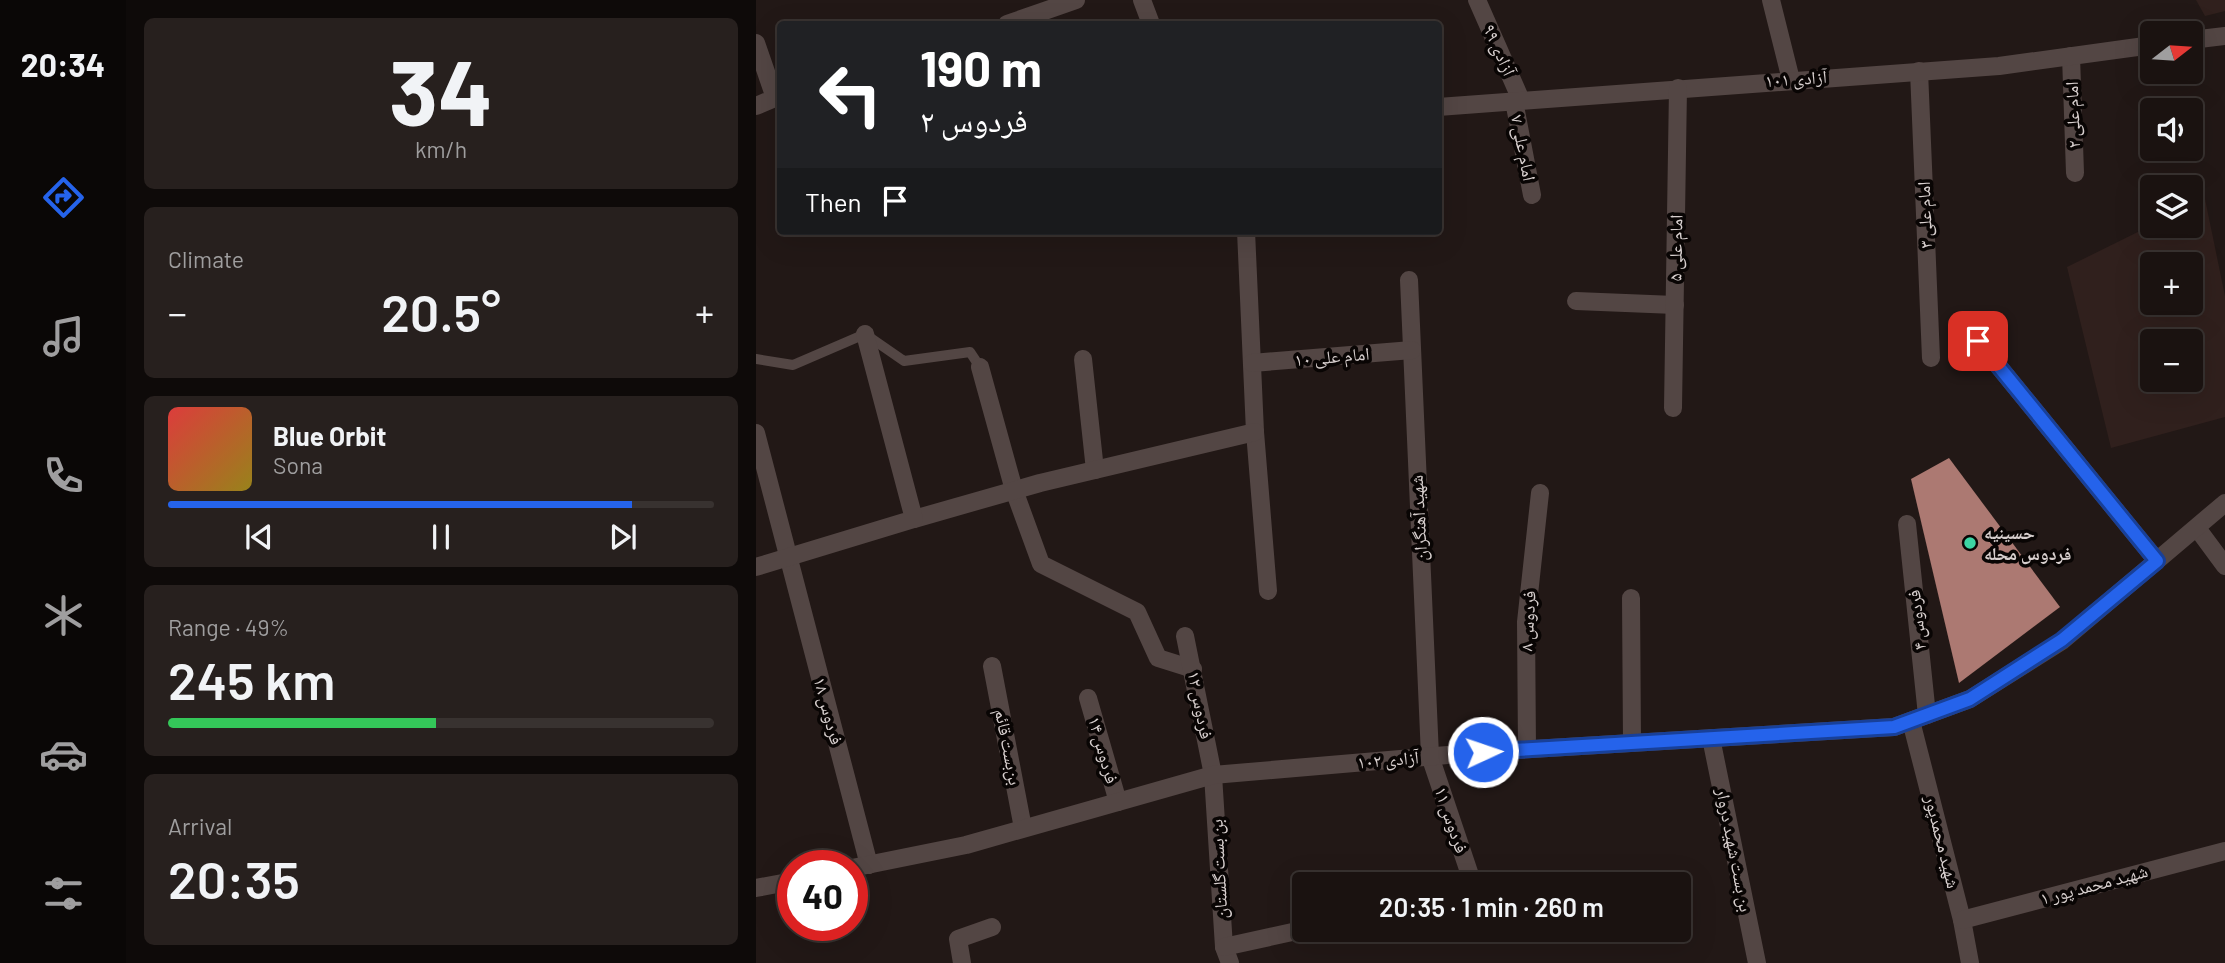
<!DOCTYPE html>
<html lang="en">
<head>
<meta charset="utf-8">
<style>
  :root { --surface:#1a1210; --page:#27201e; --text:#f1f3f6; --muted:#9f9e9f; --line:#383230; --accent:#2563eb }
  body { margin:0; font-family:Barlow,"Noto Naskh Arabic",sans-serif; background:var(--page); color:var(--text); height:100vh; display:flex; flex-direction:column; font-size:26px; white-space:nowrap }
  * { box-sizing:border-box; margin:0 }
  p { font-size:23px; color:var(--muted) }
  .icon { flex:none; width:38px; height:38px; fill:none; stroke:currentColor; stroke-width:2; stroke-linecap:round; stroke-linejoin:round }
  .map { position:relative; flex:1; overflow:hidden }
  .details { display:flex; flex-direction:column; gap:18px; padding:18px; background:#0e0a09; width:630px }
  .details>* { flex:none }
  .top-card { position:absolute; left:21px; top:21px; width:665px; height:214px; border-radius:7px; box-shadow:0 7px 28px #0002,0 0 0 2px var(--line); background:#202124; color:#fff; overflow:hidden }
  .needle { width:46px; rotate:73deg }
  .fabs { position:absolute; left:1384px; top:21px; display:grid; gap:14px }
  .fabs a { display:grid; place-items:center; width:63px; height:63px; border-radius:7px; background:var(--surface); box-shadow:0 7px 28px #0002,0 0 0 2px var(--line); font-size:35px }
  .speed { position:absolute; left:21px; top:850px; display:flex; gap:14px; font-size:35px; font-weight:700; text-align:center }
  .speed>* { display:grid; place-content:center; width:91px; height:91px; border-radius:50%; background:var(--surface); box-shadow:0 7px 28px #0002,0 0 0 2px var(--line); line-height:1 }
  .speed .limit { border:10px solid #d22; background:#fff; color:#111 }
  .pin { position:absolute; display:grid; place-items:center; width:60px; height:60px; color:#fff; margin:-30px; border-radius:14px; box-shadow:0 4px 10px #0006 }
  .me { position:absolute; width:77px; margin:-38px; rotate:87deg; stroke-linejoin:round; filter:drop-shadow(0 0 5px #0008) }
  .turn { display:flex; align-items:center; gap:24px; height:147px; padding:0 28px; font-size:32px }
  .turn .icon { width:91px; height:91px; stroke-width:2.5 }
  .turn b { display:block; font-size:49px; line-height:60px }
  .then { display:flex; align-items:center; height:66px; padding:0 28px; background:#0003; gap:14px; font-size:26px }
  .big { font-size:52px; font-weight:600; line-height:1.1 }
  .details .tile { flex:1; display:flex; flex-direction:column; justify-content:center; gap:10px; min-width:0; padding:0 24px; border-radius:10px; background:var(--page) }
  .details .dial { align-items:center; gap:0 }
  .dial b { font-size:91px; line-height:1 }
  .song { display:flex; align-items:center; gap:21px }
  .cover { width:84px; height:84px; border-radius:10px; background:linear-gradient(135deg,hsl(0 70% 55%),hsl(50 70% 35%)) }
  .played { height:7px; border-radius:4px; background:linear-gradient(90deg,var(--accent) 85%,var(--line) 85%) }
  .keys { display:flex; justify-content:space-around; direction:ltr }
  .heat { display:flex; justify-content:space-between; align-items:center; font-size:38px; direction:ltr }
  .charge { height:10px; border-radius:5px; background:linear-gradient(90deg,#34c759 49%,var(--line) 0) }
  .trip { position:absolute; left:536px; top:872px; width:399px; height:70px; border-radius:7px; background:var(--surface); box-shadow:0 7px 28px #0002,0 0 0 2px var(--line); font-weight:600; line-height:70px; text-align:center }
  main { display:flex; flex:1; min-height:0 }
  .dock { display:flex; flex-direction:column; width:126px; justify-content:space-around; align-items:center; background:#0a0706; color:var(--muted) }
  .dock .icon { width:49px; height:49px }
  .dock .current { color:var(--accent) }
  .dock b { font-size:32px; color:var(--text) }
  .map>svg:first-child { display:block }
  .built { fill:#30201d; fill-rule:evenodd }
  .building { fill:#ac7972 }
  .lines { fill:none; stroke-linecap:round; stroke-linejoin:round }
  .service { stroke:#534644; stroke-width:10 }
  .minor { stroke:#534644; stroke-width:18 }
  .tertiary { stroke:#534644; stroke-width:18 }
  .route-casing { stroke:#184099; stroke-width:18 }
  .route { stroke:#2563eb; stroke-width:12 }
  .poi-dot { fill:#3dd4a3; stroke:#090504; stroke-width:2.5 }
  .labels { text-anchor:middle; stroke-width:7; stroke-linejoin:round; paint-order:stroke }
  .street-label { font-size:18px; fill:#d7cfce; stroke:#090504 }
  .poi-label { font-size:18px; font-weight:bold; fill:#d7cfce; stroke:#090504; text-anchor:start }
</style>
</head>
<body>
<main>
<nav class="dock">
<b>20:34</b>
<svg class="icon current" aria-label="directions" viewBox="0 0 24 24"><path d="M12 3l9 9-9 9-9-9zM9 14v-3h6M13 9l2 2-2 2"/></svg>
<svg class="icon" aria-label="music" viewBox="0 0 24 24"><path d="M9 18V5l10-2v13"/><circle cx="6" cy="18" r="3"/><circle cx="16" cy="16" r="3"/></svg>
<svg class="icon" aria-label="phone" viewBox="0 0 24 24"><path d="M5 4h4l2 5-3 2q2 4 5 5l2-3 5 2v4C11 20 4 13 5 4z"/></svg>
<svg class="icon" aria-label="climate" viewBox="0 0 24 24"><path d="M12 3v18M4 7l16 10M4 17L20 7"/></svg>
<svg class="icon" aria-label="car" viewBox="0 0 24 24"><path d="M5 17H2v-5l4-1 3-4h7l3 4 3 1v5h-3M9 17h6M6 11h13"/><circle cx="7" cy="17" r="2"/><circle cx="17" cy="17" r="2"/></svg>
<svg class="icon" aria-label="filters" viewBox="0 0 24 24"><path d="M4 7h16M4 17h16"/><circle cx="9" cy="7" r="2"/><circle cx="15" cy="17" r="2"/></svg>
</nav>
<section class="details">
<div class="tile dial"><b>34</b><p>km/h</p></div>
<div class="tile"><p>Climate</p>
<div class="heat"><a>−</a><b class="big">20.5°</b><a>+</a></div>
</div>
<div class="tile">
<div class="song"><i class="cover"></i><div><b>Blue Orbit</b><p>Sona</p></div></div>
<div class="played"></div>
<div class="keys"><svg class="icon" aria-label="previous" viewBox="0 0 24 24"><path d="M18 5L8 12l10 7zM5 5v14"/></svg><svg class="icon" aria-label="pause" viewBox="0 0 24 24"><path d="M8 5v14M16 5v14"/></svg><svg class="icon" aria-label="next" viewBox="0 0 24 24"><path d="M6 5l10 7-10 7zM19 5v14"/></svg></div>
</div>
<div class="tile"><p>Range · 49%</p><b class="big">245 km</b><div class="charge"></div></div>
<div class="tile"><p>Arrival</p><b class="big">20:35</b></div>
</section>
<div class="map">
<svg width="1469" height="963" viewBox="0 0 1469 963">
  <rect width="100%" height="100%" fill="#221816"/>
  <!-- built -->
  <g class="built">
    <path d="M1440,0h29v11l-20,5z"/>
    <path d="M1449,199l20,97v121l-114,31 -44,-181 85,-42 39,1v-20zM1396,264h39v39h-39zM1396,341h39v39h-39z"/>
  </g>
  <!-- building -->
  <path class="building" d="M1193,458l111,149 -101,76 -48,-204z"/>
  <g class="lines">
    <!-- service -->
    <path class="service" d="M0,359l37,6 72,-31 39,27 66,-9 10,15"/>
    <!-- minor -->
    <g class="minor">
      <path d="M386,0l9,24"/>
      <path d="M721,0l44,100"/>
      <path d="M1015,0l20,80"/>
      <path d="M251,24l69,-24"/>
      <path d="M1435,40l34,-4"/>
      <path d="M0,43l19,55 -19,8"/>
      <path d="M1315,56l4,117"/>
      <path d="M1163,71l12,287"/>
      <path d="M758,101l18,94"/>
      <path d="M682,107l561,-41 153,-21"/>
      <path d="M490,231l9,201 13,159"/>
      <path d="M653,280l21,476 43,128"/>
      <path d="M820,301l99,4"/>
      <path d="M1222,341l179,220"/>
      <path d="M327,359l12,111"/>
      <path d="M496,363l160,-13"/>
      <path d="M224,367l34,123 27,74 96,48 21,46 35,11"/>
      <path d="M917,408l5,-320"/>
      <path d="M0,433l113,432"/>
      <path d="M158,519l126,-36 215,-51"/>
      <path d="M1151,524l20,191"/>
      <path d="M1441,528l28,38"/>
      <path d="M0,567l158,-48 -49,-185"/>
      <path d="M875,598l1,145"/>
      <path d="M429,636l28,139 11,172 6,16"/>
      <path d="M236,666l31,162"/>
      <path d="M332,698l30,104"/>
      <path d="M1155,721l51,199 8,43"/>
      <path d="M955,738l46,225"/>
      <path d="M771,749l-1,-127 14,-129"/>
      <path d="M1206,920l263,-69"/>
      <path d="M468,947l82,-18"/>
      <path d="M206,963l-4,-24 34,-12"/>
    </g>
    <!-- tertiary -->
    <g class="tertiary">
      <path d="M96,868l114,-23 247,-70 270,-23 411,-25 76,-28 92,-58 163,-138"/>
      <path d="M0,888l37,-7"/>
    </g>
  </g>
  <g class="lines">
    <!-- route casing -->
    <g class="route-casing">
      <path id="route" d="M727,752l411,-25 76,-28 92,-59 95,-79 -179,-220"/>
    </g>
    <!-- route -->
    <use href="#route" class="route"/>
  </g>
  <!-- markers -->
  <circle class="poi-dot" cx="1214" cy="543" r="7"/>
  <g class="labels">
    <!-- street labels -->
    <g class="street-label">
      <text transform="translate(743 50) rotate(66)" y="6">آزادی ٩٩</text>
      <text transform="translate(1040 79) rotate(-4)" y="6">آزادی ۱۰۱</text>
      <text transform="translate(1317 115) rotate(-92)" y="6">امام علی ۲</text>
      <text transform="translate(767 148) rotate(79)" y="6">امام علی ۷</text>
      <text transform="translate(1169 215) rotate(-92)" y="6">امام علی ۳</text>
      <text transform="translate(920 248) rotate(-89)" y="6">امام علی ۵</text>
      <text transform="translate(576 357) rotate(-5)" y="6">امام علی ۱۰</text>
      <text transform="translate(663 518) rotate(-93)" y="6">شهید آهنگران</text>
      <text transform="translate(1161 620) rotate(-96)" y="6">فردوس ۴</text>
      <text transform="translate(772 621) rotate(-87)" y="6">فردوس ۸</text>
      <text transform="translate(444 705) rotate(79)" y="6">فردوس ۱۲</text>
      <text transform="translate(72 711) rotate(75)" y="6">فردوس ۱۸</text>
      <text transform="translate(252 747) rotate(79)" y="6">بن‌بست قائم</text>
      <text transform="translate(347 750) rotate(74)" y="6">فردوس ۱۴</text>
      <text transform="translate(632 760) rotate(-5)" y="6">آزادی ۱۰۲</text>
      <text transform="translate(695 820) rotate(71)" y="6">فردوس ۱۱</text>
      <text transform="translate(1186 842) rotate(76)" y="6">شهید محمدپور</text>
      <text transform="translate(978 850) rotate(79)" y="6">بن بست شهید دروار</text>
      <text transform="translate(463 869) rotate(-93)" y="6">بن بست گلستان</text>
      <text transform="translate(1338 885) rotate(-15)" y="6">شهید محمد پور ۱</text>
    </g>
    <!-- poi labels -->
    <g class="poi-label">
      <text x="1228" y="539">حسینیه<tspan x="1228" dy="21">فردوس محله</tspan></text>
    </g>
  </g>
</svg>
<div class="fabs">
<a><svg class="needle" viewBox="-14 -14 28 28"><path d="M0-13l5 13h-10z" fill="#e53935"/><path d="M0 13l5-13h-10z" fill="#9f9e9f"/></svg></a>
<a><svg class="icon" aria-label="sound" viewBox="0 0 24 24"><path d="M4 9h4l5-4v14l-5-4H4zM17 9q2 3 0 6"/></svg></a>
<a><svg class="icon" aria-label="layers" viewBox="0 0 24 24"><path d="M12 4l9 5-9 5-9-5zM3 14l9 5 9-5"/></svg></a>
<a>+</a>
<a>−</a>
</div>
<div class="speed"><div class="limit">40</div></div>
<div class="pin" style="left:1222px;top:341px;background:#d93025"><svg class="icon" aria-label="arrive" viewBox="0 0 24 24"><path d="M6 21V4h12l-3 4 3 4H6"/></svg></div>
<svg class="me" style="left:727px;top:752px" viewBox="-20 -20 40 40"><circle r="17" fill="#2563eb" stroke="#fff" stroke-width="3"/><path d="M0-11L8 9 0 5-8 9z" fill="#fff"/></svg>
<div class="trip">20:35 · 1 min · 260 m</div>
<div class="top-card">
<div class="turn"><svg class="icon" aria-label="left" viewBox="0 0 24 24"><path d="M17 20v-9H6M10 6l-5 5 5 5"/></svg><div><b>190 m</b>فردوس ۲</div></div>
<div class="then">Then<svg class="icon" aria-label="arrive" viewBox="0 0 24 24"><path d="M6 21V4h12l-3 4 3 4H6"/></svg></div>
</div>
</div>
</main>
</body>
</html>
